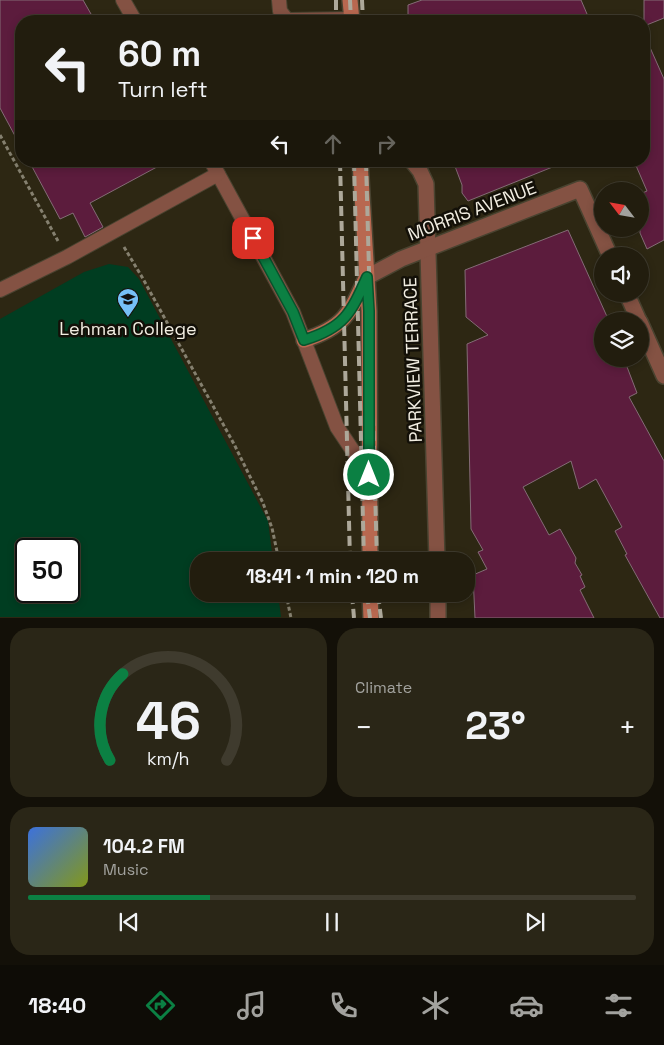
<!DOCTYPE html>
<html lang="en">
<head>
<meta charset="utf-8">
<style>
  :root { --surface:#221d0e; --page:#2a2617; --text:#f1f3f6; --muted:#a2a29e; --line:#3f3b2e; --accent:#0b8043 }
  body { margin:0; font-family:"Space Grotesk",sans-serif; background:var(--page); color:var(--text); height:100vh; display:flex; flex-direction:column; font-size:19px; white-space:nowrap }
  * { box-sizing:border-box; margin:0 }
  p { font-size:16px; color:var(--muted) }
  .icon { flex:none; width:28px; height:28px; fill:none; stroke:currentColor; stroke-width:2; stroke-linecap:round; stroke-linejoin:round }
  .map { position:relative; height:618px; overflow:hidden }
  .sheet { display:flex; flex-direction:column; gap:10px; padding:10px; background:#131008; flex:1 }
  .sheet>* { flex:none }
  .hud { position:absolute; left:15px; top:15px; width:635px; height:152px; border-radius:20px; box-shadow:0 2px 8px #0003,0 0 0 1px var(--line); background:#221d0e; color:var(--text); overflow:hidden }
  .needle { width:32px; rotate:301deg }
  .controls { position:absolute; left:594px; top:182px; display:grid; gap:10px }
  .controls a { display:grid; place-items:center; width:55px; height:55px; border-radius:50%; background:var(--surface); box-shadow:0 2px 8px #0003,0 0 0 1px var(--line); font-size:25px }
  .speed { position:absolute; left:15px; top:538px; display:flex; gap:10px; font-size:25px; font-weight:700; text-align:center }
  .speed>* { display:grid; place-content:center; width:65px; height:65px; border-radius:50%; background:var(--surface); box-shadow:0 2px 8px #0003,0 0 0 1px var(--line); line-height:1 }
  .speed .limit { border:2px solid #111; border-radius:8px; background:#fff; color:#111 }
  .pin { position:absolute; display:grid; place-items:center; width:42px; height:42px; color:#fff; margin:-21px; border-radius:10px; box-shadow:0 2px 8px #0006 }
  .me { position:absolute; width:55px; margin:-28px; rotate:0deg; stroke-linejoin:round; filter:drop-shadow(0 0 4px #0008) }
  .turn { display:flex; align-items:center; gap:18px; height:105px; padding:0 20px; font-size:22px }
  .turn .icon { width:65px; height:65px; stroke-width:2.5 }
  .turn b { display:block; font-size:35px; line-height:42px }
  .lanes { display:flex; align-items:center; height:48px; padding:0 20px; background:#0003; justify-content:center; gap:25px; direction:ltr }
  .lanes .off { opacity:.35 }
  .big { font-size:38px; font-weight:800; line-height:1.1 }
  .sheet .tile { flex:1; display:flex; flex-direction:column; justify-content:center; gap:8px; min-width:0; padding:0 18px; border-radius:20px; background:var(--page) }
  .sheet .dial { align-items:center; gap:0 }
  .dial svg { height:130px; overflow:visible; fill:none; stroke:var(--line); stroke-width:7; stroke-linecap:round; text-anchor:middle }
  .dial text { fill:var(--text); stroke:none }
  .song { display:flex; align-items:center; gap:15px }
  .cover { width:60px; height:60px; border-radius:8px; background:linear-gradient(135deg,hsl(220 70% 55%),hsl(70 70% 35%)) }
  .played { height:5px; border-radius:2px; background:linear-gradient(90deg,var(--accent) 30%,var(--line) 30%) }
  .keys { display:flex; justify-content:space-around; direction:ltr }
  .heat { display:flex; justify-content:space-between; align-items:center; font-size:28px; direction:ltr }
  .sheet .tiles { flex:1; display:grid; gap:10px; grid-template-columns:1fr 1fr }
  .tile:last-child { grid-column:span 2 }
  .trip { position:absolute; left:190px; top:552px; width:285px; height:50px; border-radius:20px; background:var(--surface); box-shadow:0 2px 8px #0003,0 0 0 1px var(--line); font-weight:800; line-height:50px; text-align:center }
  .menu { display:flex; height:80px; justify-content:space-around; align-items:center; background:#0e0c06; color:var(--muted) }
  .menu .icon { width:35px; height:35px }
  .menu .current { color:var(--accent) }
  .menu b { font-size:22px; color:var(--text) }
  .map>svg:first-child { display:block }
  .green { fill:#003d21; fill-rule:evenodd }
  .building { fill:#5c1c3d; stroke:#846c76 }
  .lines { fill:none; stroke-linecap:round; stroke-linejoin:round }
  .lane-casing { stroke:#494330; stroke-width:16 }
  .street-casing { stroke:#494330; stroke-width:18 }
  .secondary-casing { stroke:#494330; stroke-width:18 }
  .path { stroke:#85806f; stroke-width:3; stroke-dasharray:4 2.5; stroke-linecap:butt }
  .lane { stroke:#845243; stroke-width:14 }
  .street { stroke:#845243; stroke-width:15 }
  .secondary { stroke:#b86850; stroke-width:15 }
  .rail { stroke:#ada89a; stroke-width:4; stroke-dasharray:10 5; stroke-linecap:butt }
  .route-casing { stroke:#07532c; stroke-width:12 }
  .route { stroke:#0b8043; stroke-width:9 }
  .labels { text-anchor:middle; stroke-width:5; stroke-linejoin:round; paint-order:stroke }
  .street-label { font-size:18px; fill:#f2eee2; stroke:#131008 }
  .poi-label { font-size:18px; fill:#f2eee2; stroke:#131008 }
</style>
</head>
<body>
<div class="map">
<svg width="664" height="618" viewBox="0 0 664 618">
  <rect width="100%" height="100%" fill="#2d2713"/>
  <!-- green -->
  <path class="green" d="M109,264l19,3 11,12 129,242 5,40h-74v33h79l3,23h-281v-298l84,-47zM26,549h43v42h-43z"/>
  <!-- building -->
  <g class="building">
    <path d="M0,0h83l12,21h-74v126l-21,-39z"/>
    <path d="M422,0h159l9,21h-182v-16z"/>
    <path d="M644,0h20v18l-20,8z"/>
    <path d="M644,34l20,45v161l-17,9 -7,-16v-39l7,-3 -13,-30h10z"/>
    <path d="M29,161h139l-78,42 13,24 -18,10 -12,-24 -13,6z"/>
    <path d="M453,161h112v1l-97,39 -6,-8v-8z"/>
    <path d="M568,230l41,91h-7v38h22l13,34 -8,4 35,64v157h-4l-35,-63 2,-1 -12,-23 7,-4 -26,-48 -17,10 -8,-28 -48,26 26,48 11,-6 16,29 -1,5 7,12 -2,1 5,11 -5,3 14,28h-119l-2,-43 14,-6 -9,-17 5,-2 -12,-21 -4,-185 21,-9 -22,-18 -1,-47z"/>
  </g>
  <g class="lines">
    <!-- lane casing -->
    <g class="lane-casing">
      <g id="lane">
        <path d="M123,0l12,21"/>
        <path d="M279,0l1,11 7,9 64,-1"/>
        <path d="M211,161l82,151 44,115 32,48"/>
        <path d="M0,290l67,-33 151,-83"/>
      </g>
    </g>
    <!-- street casing -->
    <g class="street-casing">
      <g id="street">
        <path d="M412,161l8,10 6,13 11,377"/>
        <path d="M367,277l34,-18 179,-70 30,67"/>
        <path d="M627,294l12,27"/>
        <path d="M640,322l24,54"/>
        <path d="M438,594v24"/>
      </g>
    </g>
    <!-- secondary casing -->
    <g class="secondary-casing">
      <g id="secondary">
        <path d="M350,0l2,21"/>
        <path d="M360,161l9,150 1,250"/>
        <path d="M304,340c39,-12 46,-26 62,-62"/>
        <path d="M370,594l1,24"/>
      </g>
    </g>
    <!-- path -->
    <g class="path">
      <path d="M0,135l58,106"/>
      <path d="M124,247l18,30 92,167 29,59 9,25 7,33"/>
      <path d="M286,594l5,24"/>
    </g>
    <!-- lane -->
    <use href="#lane" class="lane"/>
    <!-- street -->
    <use href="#street" class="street"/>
    <!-- secondary -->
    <use href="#secondary" class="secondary"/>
    <!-- rail -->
    <g class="rail">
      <path d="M336,0v21"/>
      <path d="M350,0l1,21"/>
      <path d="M362,0l1,21"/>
      <path d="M340,161l10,400"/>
      <path d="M354,161l10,400"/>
      <path d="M366,161l11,400"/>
      <path d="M352,594l2,24"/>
      <path d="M367,594l3,24"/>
      <path d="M378,594l3,24"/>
    </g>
  </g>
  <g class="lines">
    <!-- route casing -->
    <g class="route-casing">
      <path id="route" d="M253,238l40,74 11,28c40,-12 47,-27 63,-63l2,34v164"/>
    </g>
    <!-- route -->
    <use href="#route" class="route"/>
  </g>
  <!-- icons -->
  <defs>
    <g id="university-pin" transform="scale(1.125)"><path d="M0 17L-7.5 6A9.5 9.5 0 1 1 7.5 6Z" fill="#76c0f7" stroke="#131008"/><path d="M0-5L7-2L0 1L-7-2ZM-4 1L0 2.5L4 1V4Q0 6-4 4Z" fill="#111"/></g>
  </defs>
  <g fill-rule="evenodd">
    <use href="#university-pin" x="128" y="299"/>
  </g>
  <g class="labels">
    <!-- street labels -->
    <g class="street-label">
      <text transform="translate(472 211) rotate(-21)" y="6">MORRIS AVENUE</text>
      <text transform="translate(413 360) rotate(-92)" y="6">PARKVIEW TERRACE</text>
    </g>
    <!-- poi labels -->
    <g class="poi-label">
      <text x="128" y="335">Lehman College</text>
    </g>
  </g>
</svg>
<div class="controls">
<a><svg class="needle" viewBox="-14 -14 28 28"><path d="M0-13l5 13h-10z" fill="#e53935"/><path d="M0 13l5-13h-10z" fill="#a2a29e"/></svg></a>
<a><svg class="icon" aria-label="sound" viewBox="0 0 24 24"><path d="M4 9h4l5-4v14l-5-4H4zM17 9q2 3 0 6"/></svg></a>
<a><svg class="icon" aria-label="layers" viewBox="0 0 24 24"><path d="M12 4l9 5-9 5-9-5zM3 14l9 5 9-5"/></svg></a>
</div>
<div class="speed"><div class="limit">50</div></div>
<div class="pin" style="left:253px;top:238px;background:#d93025"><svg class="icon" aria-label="arrive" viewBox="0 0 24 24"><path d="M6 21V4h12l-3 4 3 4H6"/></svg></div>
<svg class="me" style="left:369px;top:475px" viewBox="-20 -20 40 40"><circle r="17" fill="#0b8043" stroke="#fff" stroke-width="3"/><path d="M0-11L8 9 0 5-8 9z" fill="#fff"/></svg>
<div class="trip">18:41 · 1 min · 120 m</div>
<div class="hud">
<div class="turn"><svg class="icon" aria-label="left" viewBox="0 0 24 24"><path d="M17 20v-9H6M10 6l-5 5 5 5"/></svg><div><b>60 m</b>Turn left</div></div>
<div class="lanes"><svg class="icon" aria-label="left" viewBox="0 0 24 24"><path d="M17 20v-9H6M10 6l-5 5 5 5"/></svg><svg class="icon off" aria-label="ahead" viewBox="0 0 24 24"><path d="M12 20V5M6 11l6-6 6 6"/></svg><svg class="icon off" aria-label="right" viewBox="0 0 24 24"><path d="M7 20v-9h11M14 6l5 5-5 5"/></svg></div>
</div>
</div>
<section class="sheet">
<div class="tiles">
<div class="tile dial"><svg viewBox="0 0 100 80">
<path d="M14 69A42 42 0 1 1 86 69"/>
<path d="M14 69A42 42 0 0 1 22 16" stroke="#0b8043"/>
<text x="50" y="56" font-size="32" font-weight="700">46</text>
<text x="50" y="72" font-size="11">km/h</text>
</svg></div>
<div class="tile"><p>Climate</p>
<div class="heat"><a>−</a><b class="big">23°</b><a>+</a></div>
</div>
<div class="tile">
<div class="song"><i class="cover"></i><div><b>104.2 FM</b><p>Music</p></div></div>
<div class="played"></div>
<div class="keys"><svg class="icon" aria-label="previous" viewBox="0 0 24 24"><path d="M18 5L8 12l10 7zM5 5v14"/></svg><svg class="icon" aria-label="pause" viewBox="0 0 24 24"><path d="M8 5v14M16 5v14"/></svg><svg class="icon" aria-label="next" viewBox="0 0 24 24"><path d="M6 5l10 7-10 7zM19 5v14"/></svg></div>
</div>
</div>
</section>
<nav class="menu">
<b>18:40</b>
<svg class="icon current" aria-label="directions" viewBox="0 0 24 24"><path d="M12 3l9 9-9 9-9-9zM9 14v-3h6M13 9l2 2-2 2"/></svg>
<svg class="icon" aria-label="music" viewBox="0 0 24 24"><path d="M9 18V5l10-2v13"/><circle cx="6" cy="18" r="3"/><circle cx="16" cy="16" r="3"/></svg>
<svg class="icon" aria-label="phone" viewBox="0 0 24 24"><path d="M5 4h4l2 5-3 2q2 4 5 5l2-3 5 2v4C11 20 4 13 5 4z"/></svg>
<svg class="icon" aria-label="climate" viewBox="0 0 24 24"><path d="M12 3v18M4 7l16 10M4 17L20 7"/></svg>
<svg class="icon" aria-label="car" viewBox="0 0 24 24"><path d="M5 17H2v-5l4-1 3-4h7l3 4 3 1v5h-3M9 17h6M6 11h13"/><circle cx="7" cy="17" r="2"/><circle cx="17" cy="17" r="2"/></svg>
<svg class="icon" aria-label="filters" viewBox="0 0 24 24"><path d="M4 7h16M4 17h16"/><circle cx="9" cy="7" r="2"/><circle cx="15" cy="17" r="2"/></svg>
</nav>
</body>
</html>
